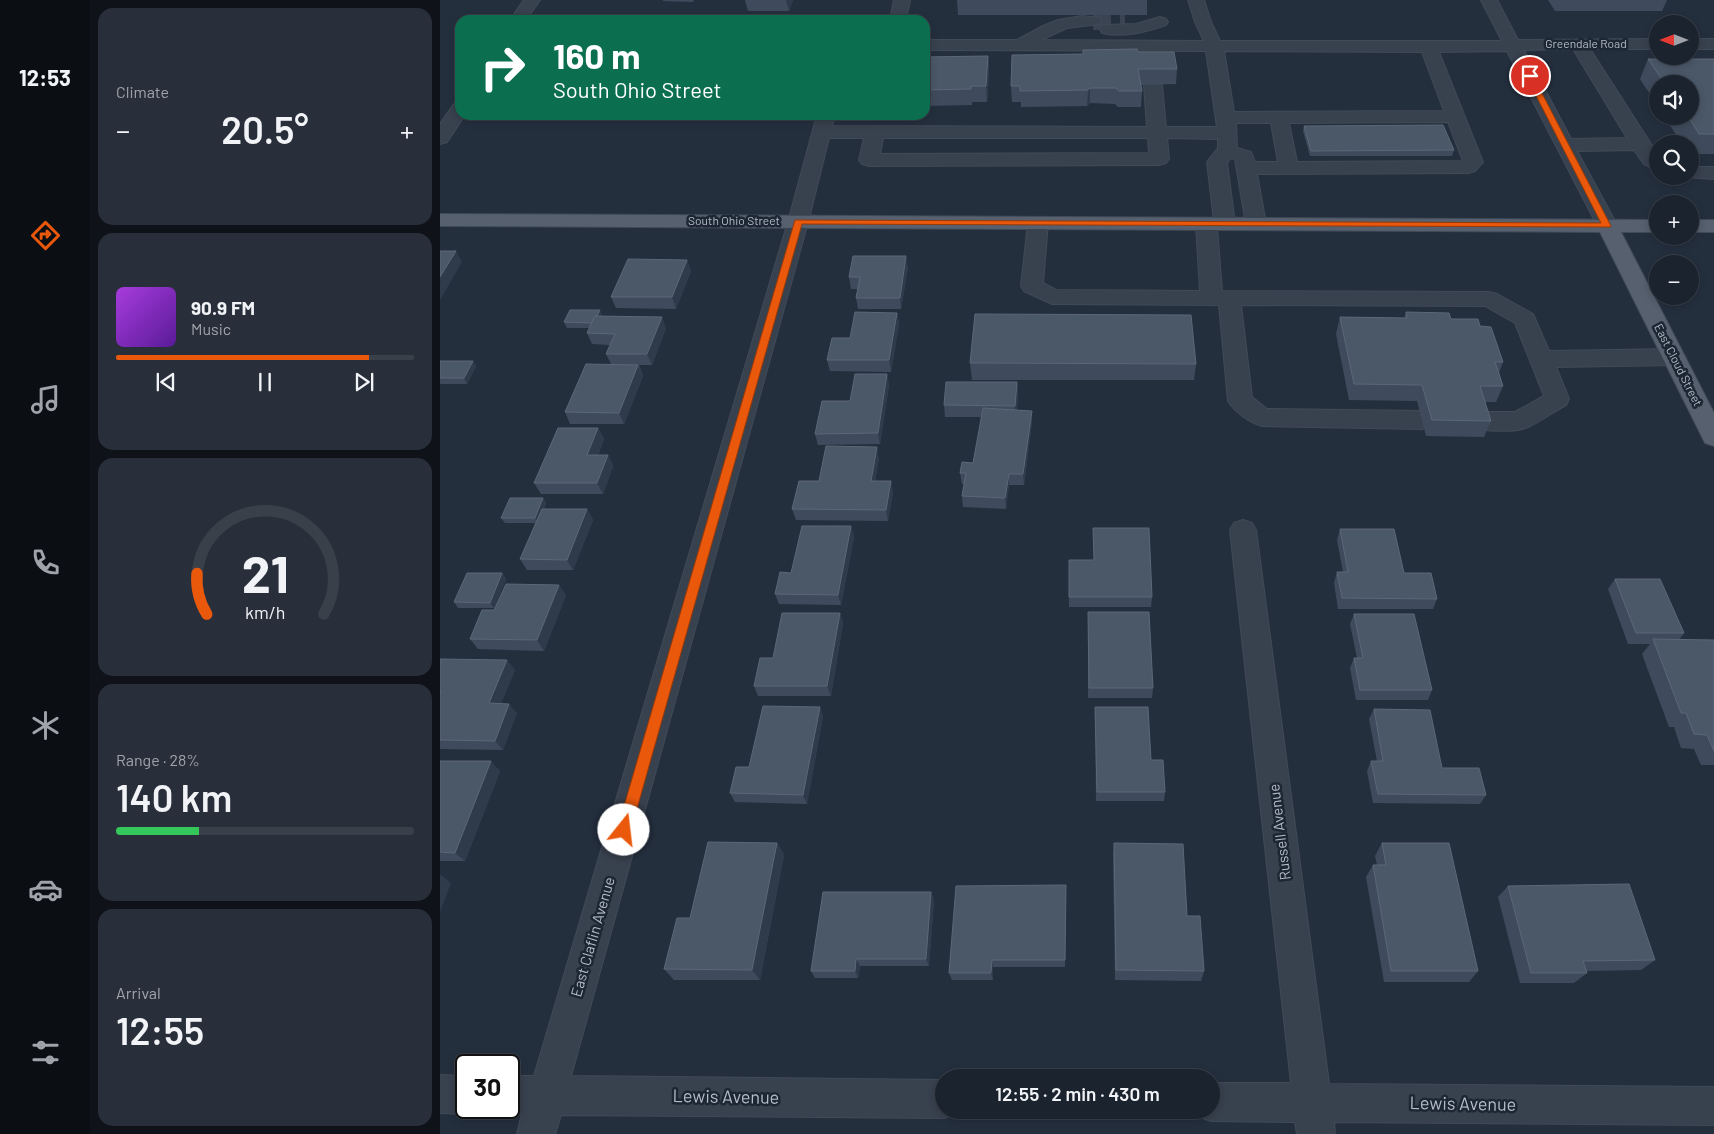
<!DOCTYPE html>
<html lang="en">
<head>
<meta charset="utf-8">
<style>
  :root { --surface:#1b232e; --page:#282f3a; --text:#f1f3f6; --muted:#a0a4aa; --line:#39404a; --accent:#ea580c }
  body { margin:0; font-family:Barlow,sans-serif; background:var(--page); color:var(--text); height:100vh; display:flex; flex-direction:column; font-size:19px; white-space:nowrap }
  * { box-sizing:border-box; margin:0 }
  p { font-size:16px; color:var(--muted) }
  .icon { flex:none; width:28px; height:28px; fill:none; stroke:currentColor; stroke-width:2; stroke-linecap:round; stroke-linejoin:round }
  .map { position:relative; flex:1; overflow:hidden }
  .side { display:flex; flex-direction:column; gap:8px; padding:8px; background:#0f1319; width:350px }
  .side>* { flex:none }
  .guide { position:absolute; left:15px; top:15px; width:475px; height:105px; border-radius:15px; box-shadow:0 2px 8px #0003,0 0 0 1px var(--line); background:#0b6e4f; color:#fff; overflow:hidden }
  .needle { width:32px; rotate:270deg }
  .buttons { position:absolute; left:1209px; top:15px; display:grid; gap:10px }
  .buttons a { display:grid; place-items:center; width:50px; height:50px; border-radius:50%; background:var(--surface); box-shadow:0 2px 8px #0003,0 0 0 1px var(--line); font-size:25px }
  .speed { position:absolute; left:15px; top:1054px; display:flex; gap:10px; font-size:25px; font-weight:700; text-align:center }
  .speed>* { display:grid; place-content:center; width:65px; height:65px; border-radius:50%; background:var(--surface); box-shadow:0 2px 8px #0003,0 0 0 1px var(--line); line-height:1 }
  .speed .limit { border:2px solid #111; border-radius:8px; background:#fff; color:#111 }
  .pin { position:absolute; display:grid; place-items:center; width:42px; height:42px; color:#fff; margin:-21px; border:2px solid #fff; border-radius:50%; box-shadow:0 1px 5px #0007 }
  .me { position:absolute; width:55px; margin:-28px; rotate:16deg; stroke-linejoin:round; filter:drop-shadow(0 0 4px #0008) }
  .turn { display:flex; align-items:center; gap:18px; height:105px; padding:0 15px; font-size:22px }
  .turn .icon { width:65px; height:65px; stroke-width:2.5 }
  .turn b { display:block; font-size:35px; line-height:42px }
  .big { font-size:38px; font-weight:600; line-height:1.1 }
  .side .card { flex:1; display:flex; flex-direction:column; justify-content:center; gap:8px; min-width:0; padding:0 18px; border-radius:15px; background:var(--page) }
  .side .dial { align-items:center; gap:0 }
  .dial svg { height:130px; overflow:visible; fill:none; stroke:var(--line); stroke-width:7; stroke-linecap:round; text-anchor:middle }
  .dial text { fill:var(--text); stroke:none }
  .song { display:flex; align-items:center; gap:15px }
  .cover { width:60px; height:60px; border-radius:8px; background:linear-gradient(135deg,hsl(280 70% 55%),hsl(270 70% 35%)) }
  .played { height:5px; border-radius:2px; background:linear-gradient(90deg,var(--accent) 85%,var(--line) 85%) }
  .keys { display:flex; justify-content:space-around; direction:ltr }
  .heat { display:flex; justify-content:space-between; align-items:center; font-size:28px; direction:ltr }
  .charge { height:8px; border-radius:4px; background:linear-gradient(90deg,#34c759 28%,var(--line) 0) }
  .trip { position:absolute; left:495px; top:1069px; width:285px; height:50px; border-radius:25px; background:var(--surface); box-shadow:0 2px 8px #0003,0 0 0 1px var(--line); font-weight:600; line-height:50px; text-align:center }
  main { display:flex; flex:1; min-height:0 }
  .dock { display:flex; flex-direction:column; width:90px; justify-content:space-around; align-items:center; background:#0b0e12; color:var(--muted) }
  .dock .icon { width:35px; height:35px }
  .dock .current { color:var(--accent) }
  .dock b { font-size:22px; color:var(--text) }
  .map>svg:first-child { display:block }
  .lines { fill:none; stroke-linecap:round; stroke-linejoin:round }
  .minor-tunnel { stroke:#3a4453; stroke-width:18; stroke-dasharray:18 9; stroke-linecap:butt }
  .minor-casing { stroke:#414a57; stroke-width:2 }
  .major-casing { stroke:#414a57; stroke-width:2 }
  .minor { fill:#38414e; fill-rule:evenodd }
  .major { fill:#56606e; fill-rule:evenodd }
  .wall { fill:#3f4b5c }
  .shaded-wall { fill:#2f3b4b }
  .building { fill:#4b5868; stroke:#5c6777 }
  .route { fill:#ea580c; stroke:#983908 }
  .labels { text-anchor:middle; stroke-width:5; stroke-linejoin:round; paint-order:stroke }
  .far-street-label { font-size:12px; fill:#b4bcc9; stroke:#1d2633 }
  .street-label { font-size:15px; fill:#b4bcc9; stroke:#1d2633 }
  .near-street-label { font-size:18px; fill:#b4bcc9; stroke:#1d2633 }
</style>
</head>
<body>
<main>
<nav class="dock">
<b>12:53</b>
<svg class="icon current" aria-label="directions" viewBox="0 0 24 24"><path d="M12 3l9 9-9 9-9-9zM9 14v-3h6M13 9l2 2-2 2"/></svg>
<svg class="icon" aria-label="music" viewBox="0 0 24 24"><path d="M9 18V5l10-2v13"/><circle cx="6" cy="18" r="3"/><circle cx="16" cy="16" r="3"/></svg>
<svg class="icon" aria-label="phone" viewBox="0 0 24 24"><path d="M5 4h4l2 5-3 2q2 4 5 5l2-3 5 2v4C11 20 4 13 5 4z"/></svg>
<svg class="icon" aria-label="climate" viewBox="0 0 24 24"><path d="M12 3v18M4 7l16 10M4 17L20 7"/></svg>
<svg class="icon" aria-label="car" viewBox="0 0 24 24"><path d="M5 17H2v-5l4-1 3-4h7l3 4 3 1v5h-3M9 17h6M6 11h13"/><circle cx="7" cy="17" r="2"/><circle cx="17" cy="17" r="2"/></svg>
<svg class="icon" aria-label="filters" viewBox="0 0 24 24"><path d="M4 7h16M4 17h16"/><circle cx="9" cy="7" r="2"/><circle cx="15" cy="17" r="2"/></svg>
</nav>
<section class="side">
<div class="card"><p>Climate</p>
<div class="heat"><a>−</a><b class="big">20.5°</b><a>+</a></div>
</div>
<div class="card">
<div class="song"><i class="cover"></i><div><b>90.9 FM</b><p>Music</p></div></div>
<div class="played"></div>
<div class="keys"><svg class="icon" aria-label="previous" viewBox="0 0 24 24"><path d="M18 5L8 12l10 7zM5 5v14"/></svg><svg class="icon" aria-label="pause" viewBox="0 0 24 24"><path d="M8 5v14M16 5v14"/></svg><svg class="icon" aria-label="next" viewBox="0 0 24 24"><path d="M6 5l10 7-10 7zM19 5v14"/></svg></div>
</div>
<div class="card dial"><svg viewBox="0 0 100 80">
<path d="M14 69A42 42 0 1 1 86 69"/>
<path d="M14 69A42 42 0 0 1 8 44" stroke="#ea580c"/>
<text x="50" y="56" font-size="32" font-weight="700">21</text>
<text x="50" y="72" font-size="11">km/h</text>
</svg></div>
<div class="card"><p>Range · 28%</p><b class="big">140 km</b><div class="charge"></div></div>
<div class="card"><p>Arrival</p><b class="big">12:55</b></div>
</section>
<div class="map">
<svg width="1274" height="1134" viewBox="0 0 1274 1134">
  <rect width="100%" height="100%" fill="#242f3e"/>
  <g class="lines">
    <!-- minor-tunnel -->
    <path class="minor-tunnel" d="M653,21l32,-1"/>
    <!-- minor casing -->
    <g class="minor-casing">
      <g id="minor">
        <path d="M84,0h16l-14,20h-16z"/>
        <path d="M454,0h16l-4,20h-16z"/>
        <path d="M748,0h16l7,22 9,19h282l-21,-41h16l21,40 140,-1v10h-68l68,106v16l-14,-7 -10,-14 -57,1 40,74 -3,4 -7,2 -7,-2 -3,-4 -90,-174 -68,1 44,110 -8,9 -7,2 -211,1 9,50 -3,4 -7,2 -7,-2 -3,-4 -11,-65 -4,-1 -4,5 8,61 -3,4 -7,2 -8,-3 5,64 267,1 8,2 36,20 16,37 125,-2 8,3 4,5 -4,5 -8,3 -118,2 13,32 -3,6c-13,7 -25,16 -38,22 -13,6 -44,4 -58,0l-3,-6 3,-6 9,-3h36l29,-16 -29,-73 -30,-17 -244,-1 11,92 15,12 155,2 9,3 3,6 -3,6 -9,3 -160,-3c-13,-4 -27,-14 -34,-25l-9,-96 -167,-1 -28,-13 -3,-5 7,-63 3,-4 7,-2 7,2 3,4 -5,60 13,7 144,1 -4,-67 3,-4 7,-2 8,3 -7,-59 11,-14v-9l-51,-1 2,21 -3,4 -7,2 -290,1 -7,-2 -3,-4 5,-22h-35l-21,84 -237,854 373,4v30h15l-1,3 -14,5 -383,-3 -6,19h-38l5,-20h-13l-14,-6h14v-32h25l254,-854 29,-107h18l-3,11 315,1 -3,-42 3,-4 6,-1 6,1 3,4 4,42h51l-11,-76 -281,-1v-10h92l26,-14 15,-6 24,-4 17,2 2,3 -2,3 -32,4 -26,12 163,1 -9,-19zM1133,49l54,89 -56,1 -47,-89zM784,51l198,1 22,59 -210,1zM1008,122l15,39 -166,1 -8,-39zM796,123h35l7,39h-23l-4,-10 -14,-4zM443,138h265l1,15 -269,1z"/>
        <path d="M720,17l6,2 2,3 -2,3c-21,7 -42,13 -64,8l-2,-4 2,-4 34,-1z"/>
        <rect x="1250" y="39" width="24" height="10"/>
        <path d="M20,103v12h5l-18,27 -7,2v-20l14,-20z"/>
        <path d="M1250,167h24v12l-31,-2 7,-1z"/>
        <path d="M803,520l9,3 4,7 73,554 385,3v38l-380,-3 1,12h-38l-2,-12 -84,-1 -14,-5 -2,-6h16v-27h80l-61,-553 4,-7z"/>
        <path d="M0,1075l26,1v32h13l-13,6 -26,-1z"/>
      </g>
    </g>
    <!-- major casing -->
    <g class="major-casing">
      <g id="major">
        <path d="M0,214l1218,6v12h-37l93,181v33l-9,-3 -3,-6 -102,-205 -1160,-6z"/>
        <rect x="1250" y="220" width="24" height="12"/>
      </g>
    </g>
    <!-- minor -->
    <use href="#minor" class="minor"/>
    <!-- major -->
    <use href="#major" class="major"/>
  </g>
  <!-- wall -->
  <g class="wall">
    <path d="M223,0h31l-1,2 -30,-1z"/>
    <path d="M305,0h48l-4,11h-41z"/>
    <path d="M517,0h190v15h-189z"/>
    <path d="M1108,0h119l-5,11h-107z"/>
    <path d="M643,50l55,2 39,17 -1,15 -35,1 1,6 -1,16h-23l-3,-3 -25,-1 -3,3 -66,1v-5h-9l-1,-16 72,-32z"/>
    <path d="M548,56l1,16 -2,30h-15v3l-47,1v-49z"/>
    <path d="M1208,59h66v95h-24v-10h-8l-18,-28h26v-32h-32v22l-18,-27z"/>
    <path d="M864,126l150,24 -2,6h-142l-7,-25z"/>
    <path d="M247,260l4,11 -15,38 -60,-1 -5,-11z"/>
    <path d="M468,267l-7,42h-43l-2,-11 2,-9h-7l-2,-12z"/>
    <path d="M966,312l45,7 29,7 23,36 -4,11 4,13 -7,16h-11l6,19 -7,16 -58,-1 -9,-35 -68,-1 -13,-66 4,-17 64,1z"/>
    <path d="M457,313l2,11 -8,48 -61,-1 -3,-11 23,-22z"/>
    <path d="M162,316l64,12 -14,37h-13l4,11 -19,48h-54l-5,-12 46,-48 -5,-10 4,-9 -18,-1 -5,-11 2,-5h-22l-3,-6z"/>
    <path d="M0,361h33l3,5 -9,18h-27z"/>
    <path d="M530,363l226,1 -2,16h-222z"/>
    <path d="M447,374l2,11 -9,59 -62,1 -3,-11 35,-33z"/>
    <path d="M577,382l1,11 -1,17 15,12 -8,63h-15l-3,24 -43,-2 -1,-11 2,-12h-2l-2,-11 13,-10 9,-46h-37l-1,-12z"/>
    <path d="M158,428l6,11 -6,16h10l5,11 -10,28h-62l-7,-11z"/>
    <path d="M439,458l-4,23 18,11 -5,29 -92,-1 -4,-11 27,-28z"/>
    <path d="M103,498l3,5 -2,6h43l6,11 -20,50h-46l-7,-11 16,-36h-31l-4,-5z"/>
    <path d="M411,526l3,11 -13,68 -62,-1 -4,-10 16,-21z"/>
    <path d="M900,529l64,44 33,26 -4,10h-95l-4,-26 3,-11h6l-6,-32z"/>
    <path d="M629,560h24l59,37 -1,10h-82z"/>
    <path d="M62,573l4,6 -12,29h-36l-4,-6z"/>
    <path d="M1175,579l69,54 -5,7h35v125h-13l-7,-16 -13,-1 -7,-21h-5l-27,-73 8,-10h-22l-20,-55z"/>
    <path d="M126,595l-22,56 -66,-2 -8,-10 24,-29z"/>
    <path d="M648,612l65,76 -1,10h-64z"/>
    <path d="M400,613l3,10 -12,73h-73l-4,-10 19,-28z"/>
    <path d="M914,614l78,76 -4,10h-72l-6,-32 4,-10h3l-7,-34z"/>
    <path d="M0,659l75,11 -14,33 16,10 -14,37 -63,-1z"/>
    <path d="M655,707l56,53 14,32 -1,9h-68z"/>
    <path d="M934,709l68,59 44,27 -6,9 -107,-1 -6,-32 4,-10h6l-8,-42z"/>
    <path d="M383,716l-16,88 -72,-2 -5,-9 19,-26z"/>
    <path d="M0,761l60,10 -35,90h-25z"/>
    <path d="M337,843l7,12 -24,125h-86l-10,-11 26,-51z"/>
    <path d="M674,843l73,73 17,55 -3,10 -86,-1 -2,-124z"/>
    <path d="M942,843l96,128 -9,11h-85l-18,-105 7,-12h4l-2,-9z"/>
    <path d="M626,885l-1,82h-72v13h-41l-3,-7z"/>
    <path d="M1068,886l147,74 -14,10 -55,1 1,2 -13,10h-54l-22,-86z"/>
    <path d="M491,892l3,8 -5,66h-69l-2,12h-43l-4,-7z"/>
  </g>
  <!-- shaded-wall -->
  <g class="shaded-wall">
    <path d="M346,0h7l-4,11z"/>
    <path d="M548,56l1,16 -2,30 -1,-16z"/>
    <path d="M650,88v15l-3,3 1,-16z"/>
    <path d="M16,251l6,11 -22,38v-23z"/>
    <path d="M466,256l2,11 -7,42 -1,-11z"/>
    <path d="M247,260l4,11 -15,38 -4,-12z"/>
    <path d="M160,310l2,6 -6,12 -2,-5z"/>
    <path d="M457,313l2,11 -8,48 -2,-12z"/>
    <path d="M222,317l4,11 -14,37 -5,-11z"/>
    <path d="M33,361l3,5 -9,18 -3,-6z"/>
    <path d="M198,365l5,11 -19,48 -5,-11z"/>
    <path d="M447,374l2,11 -9,59 -2,-11z"/>
    <path d="M577,382l1,11 -2,24 -1,-11z"/>
    <path d="M592,411v11l-8,63 -1,-11z"/>
    <path d="M158,428l6,11 -11,27 -6,-11z"/>
    <path d="M437,447l2,11 -6,34 -2,-11z"/>
    <path d="M168,455l5,11 -10,28 -6,-11z"/>
    <path d="M569,474v11l-3,24 -1,-11z"/>
    <path d="M451,481l2,11 -5,29 -2,-11z"/>
    <path d="M103,498l3,5 -8,20 -3,-5z"/>
    <path d="M147,509l6,11 -20,50 -6,-10z"/>
    <path d="M411,526l3,11 -13,68 -3,-10z"/>
    <path d="M62,573l4,6 -12,29 -4,-5z"/>
    <path d="M119,585l7,10 -22,56 -7,-11z"/>
    <path d="M400,613l3,10 -12,73 -4,-10z"/>
    <path d="M67,660l8,10 -18,43 -8,-10z"/>
    <path d="M69,704l8,9 -14,37 -8,-9z"/>
    <path d="M380,707l3,9 -16,88 -4,-9z"/>
    <path d="M51,761l9,10 -35,90 -10,-8z"/>
    <path d="M337,843l7,12 -24,125 -8,-10z"/>
    <path d="M0,874l11,9 -11,29z"/>
    <path d="M491,892l3,8 -5,66 -3,-7z"/>
    <path d="M416,959l4,7 -2,12 -3,-7z"/>
    <path d="M552,960l1,7v13l-2,-7z"/>
  </g>
  <!-- building -->
  <g class="building">
    <path d="M697,49l1,3h36l3,17h-39l4,22h-23l-3,-3h-26l-2,2 -68,1v-5h-9l1,-31 71,-1v-4z"/>
    <path d="M548,56l-2,30h-15v3l-46,1v-33z"/>
    <path d="M1208,59h66v75h-15l-11,-18h2v-32h-25z"/>
    <path d="M1003,125l11,25 -143,1 -7,-25z"/>
    <path d="M0,251h16l-16,26z"/>
    <path d="M413,256h53l-6,42h-44l4,-21h-11z"/>
    <path d="M188,259l59,1 -15,37h-61z"/>
    <path d="M130,310h30l-3,6h-2l-3,7 -28,-1z"/>
    <path d="M415,312l42,1 -8,47h-62l5,-22h18z"/>
    <path d="M966,312l43,1 2,6h27l2,7 11,1 12,35h-8l8,24h-23l11,35 -59,-1 -10,-35 -68,-1 -14,-67 67,1z"/>
    <path d="M535,314l216,1 5,49 -226,-1z"/>
    <path d="M155,316l67,1 -15,37h-41l9,-20 -28,-1z"/>
    <path d="M0,361h33l-9,17h-24z"/>
    <path d="M146,364l52,1 -19,48 -54,-1z"/>
    <path d="M415,374h32l-9,59 -63,1 7,-33h28z"/>
    <path d="M506,382h71l-2,24 -71,-1z"/>
    <path d="M543,408l49,3 -9,63h-14l-4,24 -43,-2 4,-23h-6l2,-11 11,1z"/>
    <path d="M118,428h40l-11,27h21l-11,28h-63z"/>
    <path d="M386,446l51,1 -6,34h20l-5,29 -94,-1 7,-28h20z"/>
    <path d="M70,498h33l-8,20h-34z"/>
    <path d="M102,509h45l-20,51 -47,-1z"/>
    <path d="M362,526h49l-13,69 -63,-1 5,-22 11,1z"/>
    <path d="M653,528h56l3,69h-83v-37h25z"/>
    <path d="M900,529h54l10,44h27l6,26 -95,-1 -5,-26h11z"/>
    <path d="M27,573h35l-12,30 -36,-1z"/>
    <path d="M1175,579h45l24,54h-48z"/>
    <path d="M66,584l53,1 -22,55 -67,-1 12,-29h12z"/>
    <path d="M648,612h61l4,76h-64z"/>
    <path d="M342,613h58l-13,73h-73l6,-28h13z"/>
    <path d="M914,614h60l18,76h-72l-6,-32h9z"/>
    <path d="M1213,639l61,1v111l-7,-16 -13,-1 -8,-21h-5z"/>
    <path d="M0,659l67,1 -18,43 20,1 -14,37 -55,-1v-46l1,-3h-1z"/>
    <path d="M323,706l57,1 -17,88 -73,-2 6,-26h13z"/>
    <path d="M655,707h53l3,53h12l2,32h-68z"/>
    <path d="M934,709l56,1 12,58h37l7,27 -108,-1 -7,-33h12z"/>
    <path d="M0,761h51l-36,92 -15,-1z"/>
    <path d="M268,842l69,1 -25,127 -88,-1 13,-51h13z"/>
    <path d="M674,843l69,1 4,72h13l4,55 -88,-1z"/>
    <path d="M942,843h67l29,128h-87l-18,-106h13z"/>
    <path d="M1189,884l26,76 -72,1 4,12h-56l-23,-87z"/>
    <path d="M626,885l-1,75h-73l-1,13h-42l7,-87z"/>
    <path d="M383,892h108l-5,67h-70l-1,12h-44z"/>
  </g>
  <!-- route -->
  <path class="route" d="M1090,74l3,2 78,150 -1,1 -808,-3 -171,606 -2,4 -5,2 -5,-2 -2,-4 178,-610 806,3 -75,-147z"/>
  <g class="labels">
    <!-- far-street labels -->
    <g class="far-street-label">
      <text x="1146" y="48">Greendale Road</text>
      <text x="294" y="225">South Ohio Street</text>
      <text transform="translate(1238 365) rotate(63)" y="4">East Cloud Street</text>
    </g>
    <!-- street labels -->
    <g class="street-label">
      <text transform="translate(840 832) rotate(-97)" y="5">Russell Avenue</text>
      <text transform="translate(153 937) rotate(-74)" y="5">East Claflin Avenue</text>
    </g>
    <!-- near-street labels -->
    <g class="near-street-label">
      <text transform="translate(286 1097) rotate(1)" y="6">Lewis Avenue</text>
      <text transform="translate(1023 1104) rotate(1)" y="6">Lewis Avenue</text>
    </g>
  </g>
</svg>
<div class="buttons">
<a><svg class="needle" viewBox="-14 -14 28 28"><path d="M0-13l5 13h-10z" fill="#e53935"/><path d="M0 13l5-13h-10z" fill="#a0a4aa"/></svg></a>
<a><svg class="icon" aria-label="sound" viewBox="0 0 24 24"><path d="M4 9h4l5-4v14l-5-4H4zM17 9q2 3 0 6"/></svg></a>
<a><svg class="icon" aria-label="search" viewBox="0 0 24 24"><circle cx="10" cy="10" r="6"/><path d="M15 15l6 6"/></svg></a>
<a>+</a>
<a>−</a>
</div>
<div class="speed"><div class="limit">30</div></div>
<div class="pin" style="left:1090px;top:76px;background:#d93025"><svg class="icon" aria-label="arrive" viewBox="0 0 24 24"><path d="M6 21V4h12l-3 4 3 4H6"/></svg></div>
<svg class="me" style="left:184px;top:830px" viewBox="-20 -20 40 40"><circle r="19" fill="#fff"/><path d="M0-13L10 11 0 6-10 11z" fill="#ea580c"/></svg>
<div class="trip">12:55 · 2 min · 430 m</div>
<div class="guide">
<div class="turn"><svg class="icon" aria-label="right" viewBox="0 0 24 24"><path d="M7 20v-9h11M14 6l5 5-5 5"/></svg><div><b>160 m</b>South Ohio Street</div></div>
</div>
</div>
</main>
</body>
</html>
